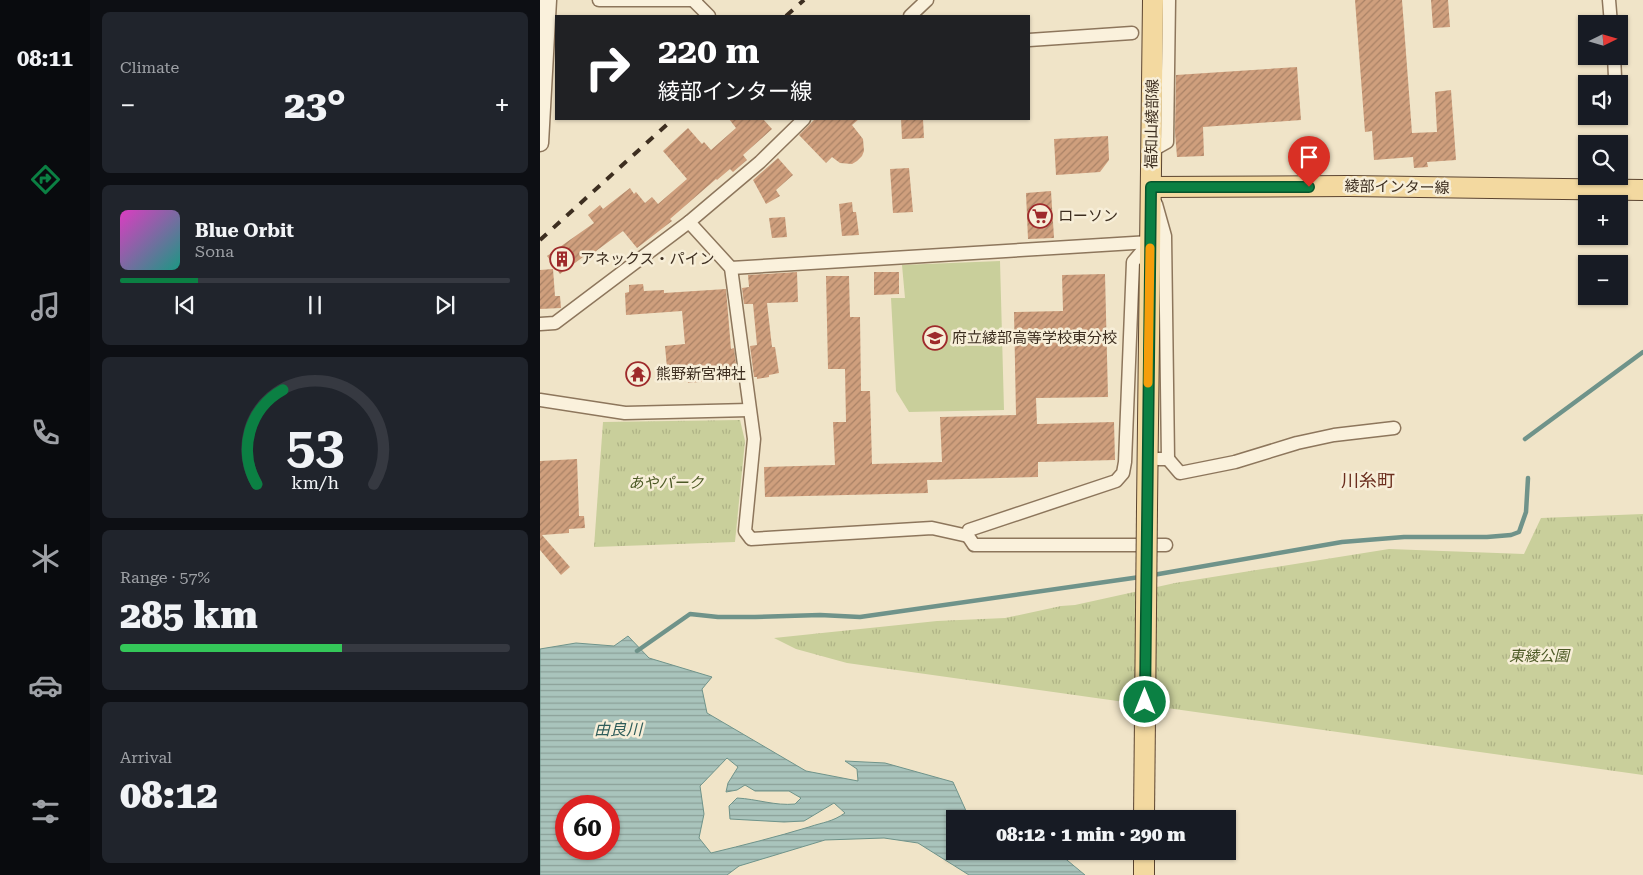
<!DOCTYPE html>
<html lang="en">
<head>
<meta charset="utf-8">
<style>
  :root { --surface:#171b24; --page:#20242c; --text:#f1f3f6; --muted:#9ea1a6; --line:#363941; --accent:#0b8043 }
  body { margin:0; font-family:"Roboto Serif","Noto Sans JP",serif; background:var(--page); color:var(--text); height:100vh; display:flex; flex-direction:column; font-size:19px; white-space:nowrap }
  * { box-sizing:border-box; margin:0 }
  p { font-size:16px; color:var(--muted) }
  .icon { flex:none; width:28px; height:28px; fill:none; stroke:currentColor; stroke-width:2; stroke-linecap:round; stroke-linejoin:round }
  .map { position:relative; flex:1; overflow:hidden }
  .panel { display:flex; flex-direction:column; gap:12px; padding:12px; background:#0d0f14; width:450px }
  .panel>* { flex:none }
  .guide { position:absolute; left:15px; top:15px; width:475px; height:105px; border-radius:0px; box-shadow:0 1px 4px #0004; background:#202124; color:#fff; overflow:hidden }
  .needle { width:32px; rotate:85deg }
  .fabs { position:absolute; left:1038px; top:15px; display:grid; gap:10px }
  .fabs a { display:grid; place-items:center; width:50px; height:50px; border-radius:0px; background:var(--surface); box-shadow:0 1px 4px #0004; font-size:25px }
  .speed { position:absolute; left:15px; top:795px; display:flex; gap:10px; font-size:25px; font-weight:700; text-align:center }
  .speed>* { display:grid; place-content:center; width:65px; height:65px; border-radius:50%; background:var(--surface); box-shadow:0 1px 4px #0004; line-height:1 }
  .speed .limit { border:8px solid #d22; background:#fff; color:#111 }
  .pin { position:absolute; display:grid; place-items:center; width:42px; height:42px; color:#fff; margin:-51px -21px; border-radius:50% 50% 50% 0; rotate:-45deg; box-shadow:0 0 5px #0007 }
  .pin .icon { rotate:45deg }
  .me { position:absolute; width:55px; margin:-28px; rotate:0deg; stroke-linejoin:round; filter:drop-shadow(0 0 4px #0008) }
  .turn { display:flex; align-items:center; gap:18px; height:105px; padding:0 20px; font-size:22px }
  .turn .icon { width:65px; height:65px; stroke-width:2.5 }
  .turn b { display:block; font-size:35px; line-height:42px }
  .big { font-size:38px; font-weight:800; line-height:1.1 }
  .panel .tile { flex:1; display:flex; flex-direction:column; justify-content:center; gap:8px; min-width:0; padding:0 18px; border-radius:8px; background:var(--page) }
  .panel .dial { align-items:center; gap:0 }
  .dial svg { height:130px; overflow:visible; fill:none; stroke:var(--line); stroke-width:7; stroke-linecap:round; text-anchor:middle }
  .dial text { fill:var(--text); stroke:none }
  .song { display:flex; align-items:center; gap:15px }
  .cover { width:60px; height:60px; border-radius:8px; background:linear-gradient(135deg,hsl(310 70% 55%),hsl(170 70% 35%)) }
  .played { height:5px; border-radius:2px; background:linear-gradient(90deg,var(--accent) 20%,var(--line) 20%) }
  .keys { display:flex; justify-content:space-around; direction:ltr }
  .heat { display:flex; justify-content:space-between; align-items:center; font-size:28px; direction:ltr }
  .charge { height:8px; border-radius:4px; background:linear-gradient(90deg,#34c759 57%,var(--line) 0) }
  .trip { position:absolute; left:406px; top:810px; width:290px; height:50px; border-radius:0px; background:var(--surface); box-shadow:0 1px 4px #0004; font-weight:800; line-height:50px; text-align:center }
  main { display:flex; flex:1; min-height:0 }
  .tabs { display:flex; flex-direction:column; width:90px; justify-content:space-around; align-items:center; background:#090b0e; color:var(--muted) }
  .tabs .icon { width:35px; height:35px }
  .tabs .selected { color:var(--accent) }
  .tabs b { font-size:22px; color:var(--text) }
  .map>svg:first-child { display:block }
  .park { fill:url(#park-tufts) }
  .pitch { fill:#c9cf9b }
  .water { fill:url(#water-rules); stroke:#6f938a; fill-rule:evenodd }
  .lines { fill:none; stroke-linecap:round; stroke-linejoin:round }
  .stream { stroke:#6f938a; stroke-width:4.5 }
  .building { fill:url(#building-hatch) }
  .minor-casing { stroke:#8d765c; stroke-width:15 }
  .tertiary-casing { stroke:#8d765c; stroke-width:19 }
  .primary-casing { stroke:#5b4430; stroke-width:22 }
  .minor { stroke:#faf1dc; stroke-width:12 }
  .tertiary { stroke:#faf1dc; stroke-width:16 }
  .primary { stroke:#f3d9a0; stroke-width:20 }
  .rail { stroke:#3d2e20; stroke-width:4; stroke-dasharray:9 9; stroke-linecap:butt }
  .primary-bridge-casing { stroke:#5b4430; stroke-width:22; stroke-linecap:butt }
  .primary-bridge { stroke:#f3d9a0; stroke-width:20 }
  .route-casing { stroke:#07532c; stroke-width:12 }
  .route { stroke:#0b8043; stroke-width:9 }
  .slow { stroke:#f59e0b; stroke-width:9 }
  .labels { text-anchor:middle; stroke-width:5; stroke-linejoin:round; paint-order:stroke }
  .street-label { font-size:15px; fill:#3d2e20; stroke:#f7eed8 }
  .poi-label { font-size:15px; fill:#3d2e20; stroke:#f7eed8; text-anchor:start }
  .park-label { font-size:15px; font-style:italic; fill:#4d5a26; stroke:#f7eed8 }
  .water-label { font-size:16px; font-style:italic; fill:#2f5d5a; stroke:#f7eed8 }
  .quarter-label { font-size:18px; fill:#6b2e1e; stroke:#f7eed8 }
</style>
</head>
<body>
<main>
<nav class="tabs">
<b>08:11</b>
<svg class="icon selected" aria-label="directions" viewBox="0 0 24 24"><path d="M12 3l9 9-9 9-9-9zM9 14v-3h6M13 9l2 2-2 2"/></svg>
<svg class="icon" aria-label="music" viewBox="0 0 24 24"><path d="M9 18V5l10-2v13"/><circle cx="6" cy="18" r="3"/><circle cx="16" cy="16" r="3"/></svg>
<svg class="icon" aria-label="phone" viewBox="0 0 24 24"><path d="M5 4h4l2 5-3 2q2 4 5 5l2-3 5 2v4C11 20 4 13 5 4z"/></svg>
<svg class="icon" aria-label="climate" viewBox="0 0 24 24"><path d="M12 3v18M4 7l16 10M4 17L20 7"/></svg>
<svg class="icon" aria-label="car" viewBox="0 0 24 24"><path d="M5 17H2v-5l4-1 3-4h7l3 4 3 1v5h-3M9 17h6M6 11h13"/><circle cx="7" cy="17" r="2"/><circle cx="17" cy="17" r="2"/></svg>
<svg class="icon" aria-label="filters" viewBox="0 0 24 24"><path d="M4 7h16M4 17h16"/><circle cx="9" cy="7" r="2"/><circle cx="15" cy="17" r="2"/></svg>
</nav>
<section class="panel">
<div class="tile"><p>Climate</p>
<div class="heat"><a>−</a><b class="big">23°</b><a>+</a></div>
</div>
<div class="tile">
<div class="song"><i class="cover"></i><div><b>Blue Orbit</b><p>Sona</p></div></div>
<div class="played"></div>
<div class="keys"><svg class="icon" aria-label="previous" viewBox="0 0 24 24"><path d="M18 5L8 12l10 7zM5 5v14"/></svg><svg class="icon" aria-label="pause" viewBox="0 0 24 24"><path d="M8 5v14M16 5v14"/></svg><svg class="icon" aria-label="next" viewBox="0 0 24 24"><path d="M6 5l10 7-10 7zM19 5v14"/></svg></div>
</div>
<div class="tile dial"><svg viewBox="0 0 100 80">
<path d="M14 69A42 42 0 1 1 86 69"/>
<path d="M14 69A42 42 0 0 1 30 11" stroke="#0b8043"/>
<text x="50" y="56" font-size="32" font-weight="700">53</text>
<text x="50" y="72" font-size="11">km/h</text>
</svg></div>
<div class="tile"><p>Range · 57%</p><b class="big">285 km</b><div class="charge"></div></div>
<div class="tile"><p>Arrival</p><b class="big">08:12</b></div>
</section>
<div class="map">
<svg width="1103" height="875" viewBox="0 0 1103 875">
  <defs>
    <pattern id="park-tufts" width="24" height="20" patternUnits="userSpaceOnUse" patternTransform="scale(1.25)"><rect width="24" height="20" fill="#c9cf9b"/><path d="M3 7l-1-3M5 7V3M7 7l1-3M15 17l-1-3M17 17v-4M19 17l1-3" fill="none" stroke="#aeb285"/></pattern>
    <pattern id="water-rules" width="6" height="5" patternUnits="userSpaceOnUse" patternTransform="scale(1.25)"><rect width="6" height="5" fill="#a9c4bc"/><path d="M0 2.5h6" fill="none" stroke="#8ba098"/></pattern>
    <pattern id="building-hatch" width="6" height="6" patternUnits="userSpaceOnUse" patternTransform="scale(1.25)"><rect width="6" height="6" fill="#cf9f7d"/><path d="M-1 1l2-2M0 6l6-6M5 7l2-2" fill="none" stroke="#a98266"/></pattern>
  </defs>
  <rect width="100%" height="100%" fill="#f0e4c8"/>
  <!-- park -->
  <g class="park">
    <path d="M200,420l5,21 -10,101 -141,5 9,-125z"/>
    <path d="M1103,514v261l-796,-112 -51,-14 -22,-11 163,-17 68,-3 56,-12 14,-1 100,-22 214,-34 135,5 17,-36z"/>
  </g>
  <!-- pitch -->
  <path class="pitch" d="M460,261l4,149 -95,2 -13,-21 -5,-93h14l-3,-33z"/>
  <!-- water -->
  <path class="water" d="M88,636l21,22 63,19 -10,12 5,24 99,58 52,10 -1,-12 -12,-8 40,2 68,19 14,31 9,6h-21v32h101l29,24h-116l-51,-32 -34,-5 -59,2 -86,26 -12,9h-187v-226l36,-6 38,3zM187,758l11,9 -10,16 -2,9 11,-2 8,-5 10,6h34l12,7 -6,6c-20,2 -38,-5 -58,-6l-8,8 1,13 54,3 20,-1 30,-18 11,10c-13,9 -21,9 -36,14 -33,10 -65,18 -98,26l-12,-15 5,-24 -4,-28zM69,806v43h-43v-43z"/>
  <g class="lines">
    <!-- stream -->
    <g class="stream">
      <path d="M985,439l118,-87"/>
      <path d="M613,575l189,-33 62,-5h83l24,-2 8,-3 7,-20 2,-34"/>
      <path d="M97,651l53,-37 28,3h37l65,-2 40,2 280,-40"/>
    </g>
  </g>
  <!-- building -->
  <g class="building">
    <path d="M815,0h47l10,133 25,-1 -2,-40 16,-2 5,70 -29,2 1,5 -14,1 -1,-11 -39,3 -2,-29 -7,1z"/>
    <path d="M891,0h17l2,27 -17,1z"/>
    <path d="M757,67l4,53 -98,7 1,29 -27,1 -2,-25 1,-57z"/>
    <path d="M189,119h34l9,10 -29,26 4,5 -14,12 -3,-3 -13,11 -1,-1 -46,40 2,2 -35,27 -14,-17 -35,26 -1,-3 -27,20 -13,-18 47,-33 -6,-8 12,-10 3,4 27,-21 4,6 2,-2 9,11 7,-6 6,7 29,-25 -24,-28 25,-23 14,16 2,-2 7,8 25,-22z"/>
    <path d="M275,119h44l-7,6 11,14 1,12 -2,5 -5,5 -5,3 -12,-1 -8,-6 -6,6 -27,-28z"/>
    <path d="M361,119h22l1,19 -22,1z"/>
    <path d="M568,136l1,24 -9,12 -44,3 -2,-36z"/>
    <path d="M238,158l15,17 -17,15 4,6 -14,8 -13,-24z"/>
    <path d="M369,168l4,44 -20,1 -3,-44z"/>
    <path d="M511,191l3,47 -26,1 -2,-46z"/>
    <path d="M312,202l1,10h3l3,23 -17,1 -3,-32z"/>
    <path d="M245,217l2,20 -15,1 -3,-20z"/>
    <path d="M13,269l2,27h5l1,12 -21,1v-39z"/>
    <path d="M257,272l1,30 -31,1 5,44h3l4,26 -10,2v2l-12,2v-2h-3l-4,-31 7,-1 -4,-41h-9l-2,-16 7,-1 -1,-12z"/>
    <path d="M334,272h25v22l-25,1z"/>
    <path d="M565,274l3,123 -72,1 1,26 77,-2 1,38 -77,2v15l-111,3 1,13 -163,4 -1,-30 71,-2 -2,-43h13l-1,-53h-17l-2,-93h23l1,41h10l1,74h9l2,73 70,-2 -2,-45 76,-2 -2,-103 49,-1 -1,-36z"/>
    <path d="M103,284l1,7 20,-1v3l62,-4 5,60 3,-1 4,31 -50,4 -1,-17 -20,2 -2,-22 20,-2 -3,-33 -56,4 -1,-22 4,-1v-7z"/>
    <path d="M37,459l2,57h5l1,12 -16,1v4l-27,2 28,32 -9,8 -21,-25v-89z"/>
  </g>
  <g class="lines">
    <!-- minor casing -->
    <g class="minor-casing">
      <g id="minor">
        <path d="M59,0h97"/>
        <path d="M1069,0l2,24"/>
        <path d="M154,1l15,15"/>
        <path d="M370,16l17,-16"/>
        <path d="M489,40l103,-7"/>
        <path d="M1074,56l1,21"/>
        <path d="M611,151l16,-9 2,-142"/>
        <path d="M616,204l9,32 3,223h-10"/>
        <path d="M149,222l71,-60 44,-43"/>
        <path d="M610,242l-17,20 -8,200 -2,11 -7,8 -147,49 -1,6 6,9h192"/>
        <path d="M191,268l419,-26"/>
        <path d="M0,324l15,-1 134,-101 42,46 23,171 -9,92 6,8 181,-11 36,8"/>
        <path d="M0,400l85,13 124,-3"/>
        <path d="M628,459l12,14 55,-11 62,-19 37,-8 60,-7"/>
      </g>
    </g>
    <!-- tertiary casing -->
    <g class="tertiary-casing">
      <path id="tertiary" d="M0,143l8,-143"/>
    </g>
    <!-- primary casing -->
    <g class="primary-casing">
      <g id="primary">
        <path d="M611,187l198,-1 294,4"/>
        <path d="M607,508l6,-508"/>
        <path d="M604,875v-24"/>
      </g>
    </g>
    <!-- minor -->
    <use href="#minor" class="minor"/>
    <!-- tertiary -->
    <use href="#tertiary" class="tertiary"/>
    <!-- primary -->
    <use href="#primary" class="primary"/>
    <!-- rail -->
    <g class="rail">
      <path d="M246,16l18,-16"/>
      <path d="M0,240l133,-121"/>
    </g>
    <!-- primary-bridge casing -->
    <g class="primary-bridge-casing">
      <path id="primary-bridge" d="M604,819l3,-311"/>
    </g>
    <!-- primary-bridge -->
    <use href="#primary-bridge" class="primary-bridge"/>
  </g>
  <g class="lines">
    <!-- route casing -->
    <g class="route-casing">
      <path id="route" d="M605,702l6,-515h158"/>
    </g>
    <!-- route -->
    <use href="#route" class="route"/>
    <!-- slow -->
    <path class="slow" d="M608,383l2,-135"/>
  </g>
  <!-- icons -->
  <defs>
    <g id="supermarket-ring" transform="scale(1.25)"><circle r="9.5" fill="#f7eed8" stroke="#9e2a2b" stroke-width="1.5"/><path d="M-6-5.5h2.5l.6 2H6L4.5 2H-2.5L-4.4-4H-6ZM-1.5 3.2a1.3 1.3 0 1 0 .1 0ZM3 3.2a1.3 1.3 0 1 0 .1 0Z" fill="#9e2a2b"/></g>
    <g id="building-ring" transform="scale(1.25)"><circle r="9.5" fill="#f7eed8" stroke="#9e2a2b" stroke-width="1.5"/><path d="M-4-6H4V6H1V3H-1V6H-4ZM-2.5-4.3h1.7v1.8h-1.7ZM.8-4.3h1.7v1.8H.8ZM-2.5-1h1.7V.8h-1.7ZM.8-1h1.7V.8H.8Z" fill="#9e2a2b"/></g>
    <g id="school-ring" transform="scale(1.25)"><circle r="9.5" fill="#f7eed8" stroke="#9e2a2b" stroke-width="1.5"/><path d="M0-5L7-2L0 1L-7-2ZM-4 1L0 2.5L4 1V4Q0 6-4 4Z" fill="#9e2a2b"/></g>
    <g id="temple-ring" transform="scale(1.25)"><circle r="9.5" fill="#f7eed8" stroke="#9e2a2b" stroke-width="1.5"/><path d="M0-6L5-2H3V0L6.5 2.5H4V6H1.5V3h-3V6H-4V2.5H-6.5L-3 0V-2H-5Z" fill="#9e2a2b"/></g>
  </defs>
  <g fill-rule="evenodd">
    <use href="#supermarket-ring" x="500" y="216"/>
    <use href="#building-ring" x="22" y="259"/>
    <use href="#school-ring" x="395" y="338"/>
    <use href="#temple-ring" x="98" y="374"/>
  </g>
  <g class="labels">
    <!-- street labels -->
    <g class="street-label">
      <text transform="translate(612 124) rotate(-89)" y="5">福知山綾部線</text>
      <text transform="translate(857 187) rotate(1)" y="5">綾部インター線</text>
    </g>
    <!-- poi labels -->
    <g class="poi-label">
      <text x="518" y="221">ローソン</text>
      <text x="40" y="264">アネックス・パイン</text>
      <text x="412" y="343">府立綾部高等学校東分校</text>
      <text x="116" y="379">熊野新宮神社</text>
    </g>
    <!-- park labels -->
    <g class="park-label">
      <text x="126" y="488">あやパーク</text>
      <text x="999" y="661">東綾公園</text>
    </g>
    <!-- water labels -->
    <g class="water-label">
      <text x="78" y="735">由良川</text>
    </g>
    <!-- quarter labels -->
    <g class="quarter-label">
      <text x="828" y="487">川糸町</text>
    </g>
  </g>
</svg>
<div class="fabs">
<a><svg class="needle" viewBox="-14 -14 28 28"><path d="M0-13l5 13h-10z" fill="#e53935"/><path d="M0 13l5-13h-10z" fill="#9ea1a6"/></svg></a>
<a><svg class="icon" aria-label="sound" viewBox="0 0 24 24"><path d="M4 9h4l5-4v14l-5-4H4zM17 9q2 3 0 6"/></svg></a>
<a><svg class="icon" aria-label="search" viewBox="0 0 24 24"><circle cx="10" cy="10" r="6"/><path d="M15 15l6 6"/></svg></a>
<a>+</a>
<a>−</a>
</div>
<div class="speed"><div class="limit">60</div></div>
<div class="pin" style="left:769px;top:187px;background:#d93025"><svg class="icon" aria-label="arrive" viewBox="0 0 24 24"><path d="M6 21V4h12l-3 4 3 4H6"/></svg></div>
<svg class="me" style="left:605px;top:702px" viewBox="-20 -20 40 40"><circle r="17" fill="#0b8043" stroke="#fff" stroke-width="3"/><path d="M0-11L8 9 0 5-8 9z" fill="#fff"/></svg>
<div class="trip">08:12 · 1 min · 290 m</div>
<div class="guide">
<div class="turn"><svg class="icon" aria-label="right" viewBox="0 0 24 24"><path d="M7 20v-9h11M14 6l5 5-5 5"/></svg><div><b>220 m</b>綾部インター線</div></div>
</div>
</div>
</main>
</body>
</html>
